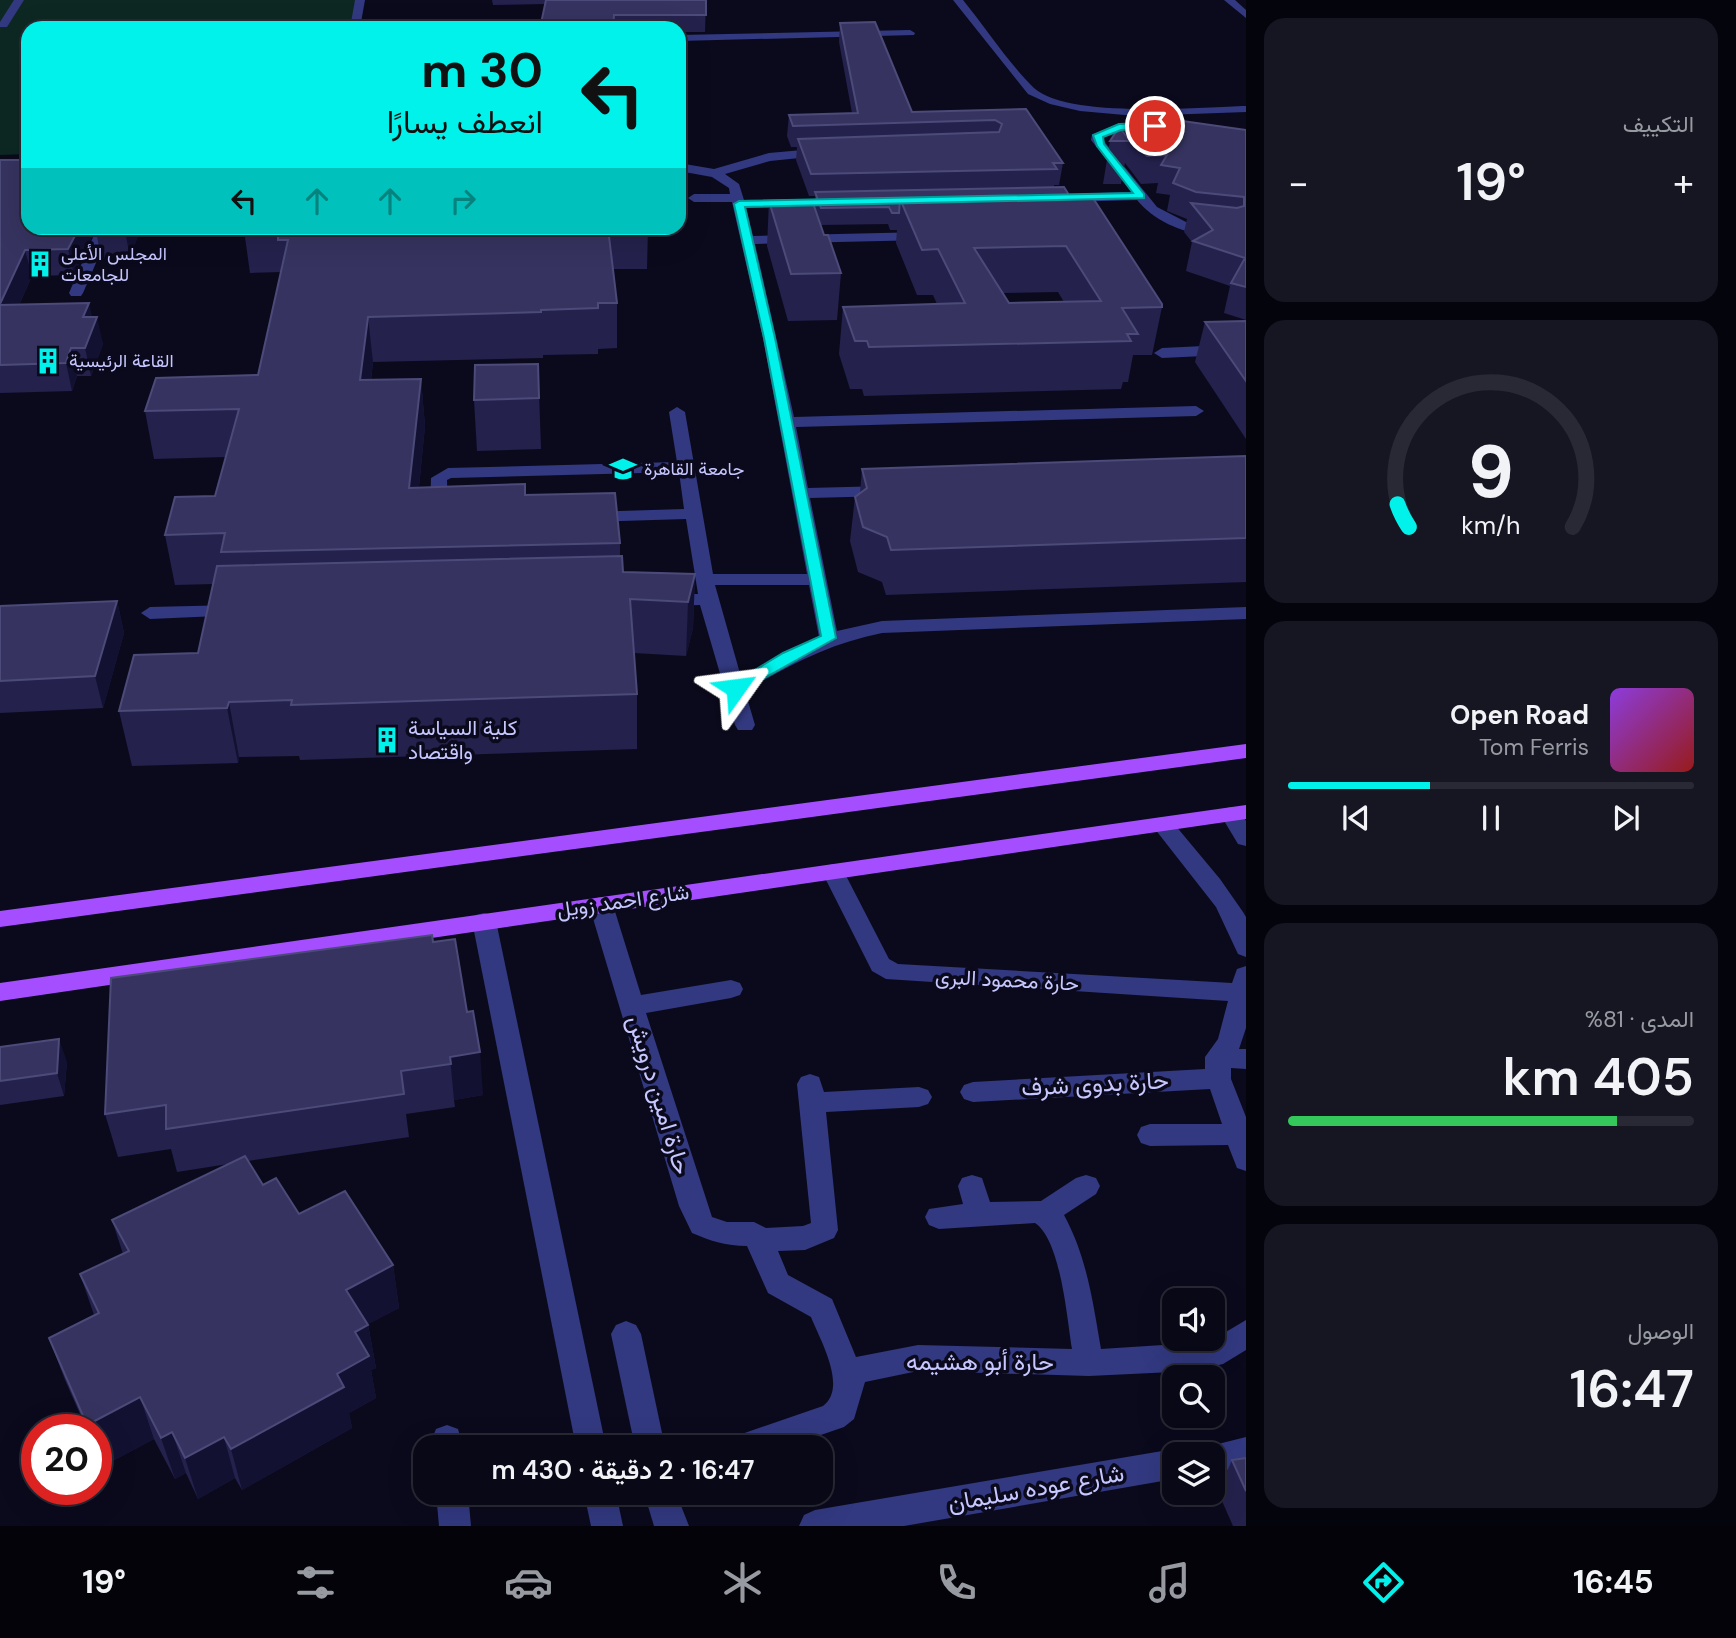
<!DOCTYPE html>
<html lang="ar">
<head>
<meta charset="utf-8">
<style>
  :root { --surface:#080816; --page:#161623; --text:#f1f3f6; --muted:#989aa1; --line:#292935; --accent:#00f2ea }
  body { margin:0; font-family:"DM Sans",Vazirmatn,sans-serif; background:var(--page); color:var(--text); direction:rtl; height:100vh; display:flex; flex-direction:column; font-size:26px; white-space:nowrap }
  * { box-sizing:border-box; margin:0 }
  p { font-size:23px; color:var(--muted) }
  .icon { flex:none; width:38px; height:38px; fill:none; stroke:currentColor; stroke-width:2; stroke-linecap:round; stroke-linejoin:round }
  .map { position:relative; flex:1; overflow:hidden; direction:ltr }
  .details { display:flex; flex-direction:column; gap:18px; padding:18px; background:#04040c; width:490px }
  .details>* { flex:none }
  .top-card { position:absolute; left:21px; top:21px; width:665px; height:214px; border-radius:21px; box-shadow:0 7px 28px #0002,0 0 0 2px var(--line); direction:rtl; background:#00f2ea; color:#111; overflow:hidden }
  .buttons { position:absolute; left:1162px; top:1288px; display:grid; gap:14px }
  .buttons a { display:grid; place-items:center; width:63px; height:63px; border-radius:14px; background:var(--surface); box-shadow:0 7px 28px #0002,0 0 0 2px var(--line); font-size:35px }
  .speed { position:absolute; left:21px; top:1414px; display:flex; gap:14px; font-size:35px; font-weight:700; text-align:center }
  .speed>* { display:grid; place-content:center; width:91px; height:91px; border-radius:50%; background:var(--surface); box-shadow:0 7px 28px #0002,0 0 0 2px var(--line); line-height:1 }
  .speed .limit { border:10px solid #d22; background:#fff; color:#111 }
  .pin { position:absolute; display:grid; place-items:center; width:60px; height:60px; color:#fff; margin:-30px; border:4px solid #fff; border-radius:50%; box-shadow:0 2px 7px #0007 }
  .me { position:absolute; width:77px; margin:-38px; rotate:59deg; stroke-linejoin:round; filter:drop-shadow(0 0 5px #0008) }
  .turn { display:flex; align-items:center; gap:24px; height:147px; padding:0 28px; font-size:32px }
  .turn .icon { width:91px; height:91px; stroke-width:2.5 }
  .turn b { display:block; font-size:49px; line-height:60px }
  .lanes { display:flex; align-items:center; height:66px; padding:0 28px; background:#0003; justify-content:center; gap:35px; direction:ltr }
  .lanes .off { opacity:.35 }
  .big { font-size:52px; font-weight:600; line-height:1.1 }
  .details .tile { flex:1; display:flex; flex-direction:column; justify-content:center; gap:10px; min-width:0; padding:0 24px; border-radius:21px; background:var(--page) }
  .details .dial { align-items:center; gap:0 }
  .dial svg { height:182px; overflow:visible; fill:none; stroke:var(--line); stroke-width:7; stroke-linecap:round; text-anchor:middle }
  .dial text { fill:var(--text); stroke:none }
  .song { display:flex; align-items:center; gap:21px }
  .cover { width:84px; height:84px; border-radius:10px; background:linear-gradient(135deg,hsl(270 70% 55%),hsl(0 70% 35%)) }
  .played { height:7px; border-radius:4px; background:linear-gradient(90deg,var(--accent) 35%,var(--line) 35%) }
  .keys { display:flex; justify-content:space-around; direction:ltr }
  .heat { display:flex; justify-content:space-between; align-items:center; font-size:38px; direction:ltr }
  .charge { height:10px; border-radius:5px; background:linear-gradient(90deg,#34c759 81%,var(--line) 0) }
  .trip { position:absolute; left:413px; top:1435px; width:420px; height:70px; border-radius:21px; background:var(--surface); box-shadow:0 7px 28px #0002,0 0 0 2px var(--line); font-weight:600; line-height:70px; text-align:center; direction:rtl }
  .dock { display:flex; height:112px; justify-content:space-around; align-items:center; background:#030309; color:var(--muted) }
  .dock .icon { width:49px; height:49px }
  .dock .on { color:var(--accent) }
  .dock b { font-size:32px; color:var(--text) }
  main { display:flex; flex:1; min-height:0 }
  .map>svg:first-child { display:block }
  .green { fill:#0d2823 }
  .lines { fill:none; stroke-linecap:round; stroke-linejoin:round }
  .minor { fill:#323980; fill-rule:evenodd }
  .major { fill:#a54eff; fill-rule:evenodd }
  .wall { fill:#24214d; fill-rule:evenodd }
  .shaded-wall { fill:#131132 }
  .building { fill:#363360; stroke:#4c4a79; stroke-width:2; fill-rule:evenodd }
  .route { fill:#00f2ea; stroke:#009d98; stroke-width:2 }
  .labels { text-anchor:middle; stroke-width:7; stroke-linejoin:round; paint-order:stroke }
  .far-poi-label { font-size:18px; fill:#c7c7ff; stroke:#0b0a1d; text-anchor:start }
  .poi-label { font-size:21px; fill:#c7c7ff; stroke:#0b0a1d; text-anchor:start }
  .street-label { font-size:21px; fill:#c7c7ff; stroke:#0b0a1d }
  .near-street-label { font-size:24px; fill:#c7c7ff; stroke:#0b0a1d }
</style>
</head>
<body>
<main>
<section class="details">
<div class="tile"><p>التكييف</p>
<div class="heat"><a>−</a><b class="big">19°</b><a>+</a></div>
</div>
<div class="tile dial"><svg viewBox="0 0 100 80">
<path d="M14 69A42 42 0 1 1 86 69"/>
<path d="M14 69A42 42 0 0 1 9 59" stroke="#00f2ea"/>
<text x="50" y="56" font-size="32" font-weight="700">9</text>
<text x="50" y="72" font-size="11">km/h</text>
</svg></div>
<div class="tile">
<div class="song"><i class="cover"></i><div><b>Open Road</b><p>Tom Ferris</p></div></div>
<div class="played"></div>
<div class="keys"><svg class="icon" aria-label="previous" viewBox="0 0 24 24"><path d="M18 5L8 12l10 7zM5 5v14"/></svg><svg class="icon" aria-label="pause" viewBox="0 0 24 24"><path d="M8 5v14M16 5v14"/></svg><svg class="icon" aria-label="next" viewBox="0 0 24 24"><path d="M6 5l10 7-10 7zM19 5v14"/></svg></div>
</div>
<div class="tile"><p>المدى · 81%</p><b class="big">405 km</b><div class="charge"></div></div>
<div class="tile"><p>الوصول</p><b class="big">16:47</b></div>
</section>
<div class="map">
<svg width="1246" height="1526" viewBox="0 0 1246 1526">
  <rect width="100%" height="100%" fill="#0b0a1d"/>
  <!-- green -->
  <path class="green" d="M0,0h358l-7,28h-323v126l-28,1z"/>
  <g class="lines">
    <!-- minor -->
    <g class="minor">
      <path d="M14,0h10l-17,27h-7v-5z"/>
      <path d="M355,0h10l-5,28h-10z"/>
      <path d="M953,0h10c22,27 47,65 71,88 34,31 167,19 212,18v6l-110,4 -56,-5 -30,-7 -22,-10z"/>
      <path d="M1224,0h11l11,10v8z"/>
      <path d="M910,30l5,3 -1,2 -235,6v-6z"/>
      <path d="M1152,122l4,1v6l-35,2 -17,6 -1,3 54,67 29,15 33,5v6c-29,5 -64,-11 -82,-33l-71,2 -6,-4 6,-4 66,-2 -41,-52 1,-5 27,-12z"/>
      <path d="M825,148l4,1v6l-59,6 -45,13 14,10 5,16 52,-1 6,4 -6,4 -50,1 7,28 172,-4 7,4 -7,4 -170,4 39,173 402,-11 8,5 -8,5 -400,11 12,61 78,-2 9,5 -9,5 -76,2 27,133 45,-10 364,-14v12l-364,14c-51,10 -93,32 -137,58l10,34 -3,5h-14l-3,-5 -35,-120 -35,1 -9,-6 9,-6h33l-12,-75 -98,3 -9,-5 9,-5 96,-3 -5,-37 -228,6 -4,2 1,34 -3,4h-12l-3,-4 1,-36 17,-10 229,-6 -8,-50 8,-5 8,5 28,162h94l-44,-236 -31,-136h-38l-6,-4 6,-4h36l-1,-6 -17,-11 -33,-6v-8l35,6 55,-16zM715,585h94l10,52 -37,17 -41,23z"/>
      <path d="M97,228h14l-28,65 -2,3h-10l-2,-3z"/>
      <path d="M1246,344v10l-84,4 -8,-5 8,-5z"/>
      <path d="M234,605l7,2 2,4 -2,4 -91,4 -9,-6 9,-6z"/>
      <path d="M1231,807l8,2 7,12v25l-8,-2 -18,-30 3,-5z"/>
      <path d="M1162,817l8,2 50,60 23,33 3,5v40l-8,-3 -22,-47 -65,-83 3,-5z"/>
      <path d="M833,864l8,2 48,93 9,5 334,19 5,-14 9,-3v62l-7,21h7v20l-15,-1v11l15,38v54l-9,-3 -9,-23 -78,1 -9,-3 -4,-8 4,-8 9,-3h72l-12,-35 -237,13 -9,-3 -4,-7 4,-7 9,-3 232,-13v-12l13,-18 10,-38 -342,-22 -14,-8 -50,-99 3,-6z"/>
      <path d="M601,897l8,2 4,6 28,90 90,-15 9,3 3,6 -3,6 -9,3 -85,15 66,204 15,5h27l12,6 37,-2 8,-3 -14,-139 4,-7 9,-3 9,3 5,15 95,-5 9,3 4,7 -4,7 -9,3 -93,5 12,118 -4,8 -29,12 -27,1 10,24 44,24 24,58 62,-12 154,4c-5,-30 -11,-109 -37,-126l-96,6 -10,-4 -4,-8 4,-8 34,-5 -5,-18 4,-8 10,-3 10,3 8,24 51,-1 35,-23 10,-3 10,3 4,8 -4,8 -32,21c23,42 29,88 37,134l108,-7 37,-22v30l-23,14 -30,7 -104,5 -171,-5 -53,11 -11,37 -10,8 -58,20h-57l4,-10 90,-31c25,-19 -3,-66 -12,-89l-43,-24 -21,-47c-21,0 -36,-5 -55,-13l-13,-27 -90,-301 4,-6z"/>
      <path d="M484,913l8,2 4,6 110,526h-30l-104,-526 4,-6z"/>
      <path d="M626,1321l10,4 5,9 24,113h-30l-24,-113 5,-9z"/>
      <path d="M447,1425l11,4 5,18h-30l-1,-8 4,-10z"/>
      <path d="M1246,1437v30l-33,6v-19h-14l3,-6z"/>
      <path d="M1174,1449l11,5h-11v25l-270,47h-105l5,-11 11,-5z"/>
      <path d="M436,1493h32l3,33h-32z"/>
      <path d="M584,1493h32l7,33h-32z"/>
      <path d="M644,1493h32l13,33h-35z"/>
    </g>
    <!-- major -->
    <g class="major">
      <path d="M1246,744v14l-1246,169v-16z"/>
      <path d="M1246,805v14l-1246,182v-18z"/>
    </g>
  </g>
  <!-- wall -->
  <g class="wall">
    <path d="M492,0h214l-1,32h-26v-4h-139l5,-24 -52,1z"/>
    <path d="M840,23l72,89 114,-3 37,54 -4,22h-5v3l15,7 93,112 -10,48h-19l-5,27h-5l-2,7 -257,7 -2,-7h-12l-11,-35 4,-47 94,-3 -4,-9h-16l-21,-52 1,-13h-7l-2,-6 -68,1 21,48 -4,47 -49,1 -21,-75 2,-45 45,7 1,-12h-6l-13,-36 1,-13h-6l-4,-11 2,-21 63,-2 -13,-71zM1058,292l6,10 -55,1 -6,-10z"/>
    <path d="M1124,128l122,2v190l-22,-7 6,-27 -44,-15 6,-29 -8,-10 3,-13 -20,-8 3,-16 -14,-2 2,-10 -17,1 -16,-21 -4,21h-18l7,-43 13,-8z"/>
    <path d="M0,160l28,68h68l-22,47 -42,1 -13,29 73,12 11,27 -12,32h-14l-5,15 -72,2z"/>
    <path d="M141,228l-11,29 -29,1 -5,-27z"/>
    <path d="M245,228h403l-1,41h-34l4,34v45l-19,1v5l-55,1v3l-170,4 -2,18 50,-1 4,47 -6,61 107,8 94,48v14l3,15 72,2 -2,54 -7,28 -52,-3 3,41v55l-337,11 -1,-4 -60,1 -1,6 -106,3 -13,-55 79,-58 15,-69 -38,1 -10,-50 50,-39 11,-39 -72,2 -9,-48 113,-36 23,-103 -31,1 -6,-43z"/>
    <path d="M1246,321v118l-51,-77 10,-40z"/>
    <path d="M538,364l3,85 -64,2 -3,-51z"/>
    <path d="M1246,456v126l-360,13 -4,-13 -24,-10 -8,-31 5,-44 5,-4 2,-24z"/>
    <path d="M117,601l7,32 -21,75 -103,5v-107z"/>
    <path d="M433,942l34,70 16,83 -29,5 1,7 -49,7 3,23 -161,24 15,24 36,29 94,51 6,43 -31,16 8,44 -5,2 5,28 -27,15 3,15 -110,62 -7,-12 -37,21 -12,-26 -11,6 -21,-40 -51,27 -7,-15v-21h-9l-22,-50 -16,-42 45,-23 -14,-41 43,-20 -11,-34 116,-56 -51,8 -6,-23 -53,8 -13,-43z"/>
    <path d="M0,1047l67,15 -3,34 -64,9z"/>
    <path d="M1246,1458v68h-13l-15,-34 14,-32z"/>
  </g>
  <!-- shaded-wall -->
  <g class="shaded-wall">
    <path d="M79,228h17l-22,47 -6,-26z"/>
    <path d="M126,228h15l-11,29 -5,-26z"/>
    <path d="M25,250l7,26 -26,57 -6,-29z"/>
    <path d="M89,303l5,22 3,-8 6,27 -12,32 -6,-28 -2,-31z"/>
    <path d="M368,317l5,45 -8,65 -5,-47z"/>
    <path d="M71,348l6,28 -5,15 -6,-28z"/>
    <path d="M421,379l4,47 -11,111 -5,-49z"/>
    <path d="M695,574l-2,54 -7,28 2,-54z"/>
    <path d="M117,601l7,32 -21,75 -8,-32z"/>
    <path d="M229,702l10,55 -1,6 -11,-55z"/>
    <path d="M59,1039l8,23 -3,34 -7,-23z"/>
    <path d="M480,1052l3,43 -29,5 -4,-43z"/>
    <path d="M393,1265l6,43 -46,24 -7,-42z"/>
    <path d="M368,1325l8,43 -5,2 5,28 -27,15 3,15 -110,62 -11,-41 106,-75 18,-42z"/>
    <path d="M140,1397l14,42 -51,27 -7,-18v-18h-7l-2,-5z"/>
    <path d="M172,1432l14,41 -11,6 -14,-41z"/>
    <path d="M224,1437l11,41 -37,21 -13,-41z"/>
  </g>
  <!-- building -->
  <g class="building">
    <path d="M546,0h160v15h-92l-1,13h-73z"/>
    <path d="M875,22l37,90 114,-3 37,54h-10l4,6 -246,5 -13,-35 201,-7 3,-8 -7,-4 -202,6 -4,-11 69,-2 -18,-90z"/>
    <path d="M1133,114l113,16v157l-15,-4 14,-25 -52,-17 20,-11 -22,-27 46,5 7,-2v-9l-48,-5 -23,-9 7,-15 -19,-3 6,-10 -20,1 -23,-28z"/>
    <path d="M1119,127l11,14h-20z"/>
    <path d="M0,160h28v68h51l-11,21 -43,1 -25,54z"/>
    <path d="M1064,187l5,8 -169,4 -1,14h-7l-3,-6 -68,1 -6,-16z"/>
    <path d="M1091,195l71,109v3l-40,1 16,26h-11l4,7 -262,6 -2,-6h-12l-12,-34 122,-4 -27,-54 -16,1 -22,-51zM1066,246l35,55 -92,2 -35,-55z"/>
    <path d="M812,200l12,35h4l13,38 -50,1 -22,-73z"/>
    <path d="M98,228h28l-1,3h-29z"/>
    <path d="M245,228h363l9,75h-19v5l-57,2v2l-173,5 -8,63 61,-1 -12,109 116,-4v11l90,-2 5,50 -399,9 4,-19 -60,2 10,-38 40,-1 24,-87 -94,2 11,-33 102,-3 30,-135h-10v-11l-34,1z"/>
    <path d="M89,303l-6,14h14l-12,31h-14l-5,15 -66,2v-60z"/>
    <path d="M1246,321v60l-41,-59z"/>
    <path d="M538,364l1,34 -65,2 1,-35z"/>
    <path d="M1246,456v82l-355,12 -4,-13 -24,-10 -8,-30 12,-9 -5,-19z"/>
    <path d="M622,556l1,16 72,2 -7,28 -58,-3 7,95 -346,11 1,-5 -63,2 -2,6 -108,3 15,-56 64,-2 19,-87z"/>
    <path d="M117,601l-22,75 -95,5v-75z"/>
    <path d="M432,935l1,7 22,-3 12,73 6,-1 7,41 -30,5 1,7 -50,7 3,23 -238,35v-24l-61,9 6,-136z"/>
    <path d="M59,1039l-2,34 -57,8v-34z"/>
    <path d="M245,1156l18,29 13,-7 23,36 46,-23 48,74 -47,25 22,35 -13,7 14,24 -32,18 7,13 -113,62 -7,-12 -39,21 -13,-26 -11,6 -21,-41 -53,28 -38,-87 50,-25 -19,-39 49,-23 -17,-31z"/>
    <path d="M1246,1458v33l-14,-31z"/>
  </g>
  <!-- route -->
  <path class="route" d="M1119,124l36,-1 5,3 -5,2 -34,2 -18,7 1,7 40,50v4l-399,9 30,131 61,300 -95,53h-11l-2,-3 2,-3 53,-32 38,-17 -57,-298 -30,-134 5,-3 394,-8 -36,-47 -4,-11z"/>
  <!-- icons -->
  <defs>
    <g id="building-bare" transform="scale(2.1)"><path d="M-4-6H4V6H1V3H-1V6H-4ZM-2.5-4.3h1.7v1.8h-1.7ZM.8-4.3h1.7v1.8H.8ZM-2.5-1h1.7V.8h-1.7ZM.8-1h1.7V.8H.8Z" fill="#00f2ea" stroke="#0b0a1d" stroke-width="2.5" paint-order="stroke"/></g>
    <g id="university-bare" transform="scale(2.1)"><path d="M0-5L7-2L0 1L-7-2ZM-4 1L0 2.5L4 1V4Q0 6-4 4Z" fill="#00f2ea" stroke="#0b0a1d" stroke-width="2.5" paint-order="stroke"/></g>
  </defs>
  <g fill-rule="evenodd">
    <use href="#building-bare" x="40" y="264"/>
    <use href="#building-bare" x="48" y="361"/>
    <use href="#university-bare" x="623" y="469"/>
    <use href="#building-bare" x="387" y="740"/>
  </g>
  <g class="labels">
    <!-- far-poi labels -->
    <g class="far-poi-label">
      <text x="61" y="260">المجلس الأعلى<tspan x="61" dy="21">للجامعات</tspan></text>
      <text x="69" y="367">القاعة الرئيسية</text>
      <text x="644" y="475">جامعة القاهرة</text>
    </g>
    <!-- poi labels -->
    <g class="poi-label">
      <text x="408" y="735">كلية السياسة<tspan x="408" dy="24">واقتصاد</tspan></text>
    </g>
    <!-- street labels -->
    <g class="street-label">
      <text transform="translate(623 901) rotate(-8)" y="7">شارع احمد زويل</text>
      <text transform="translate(1007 980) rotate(3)" y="7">حارة محمود البرى</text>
    </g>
    <!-- near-street labels -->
    <g class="near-street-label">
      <text transform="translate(1095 1084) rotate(-3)" y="8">حارة بدوى شرف</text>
      <text transform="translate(659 1095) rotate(73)" y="8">حارة امين درويش</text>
      <text x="980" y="1370">حارة أبو هشيمه</text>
      <text transform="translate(1036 1488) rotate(-10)" y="8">شارع عوده سليمان</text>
    </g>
  </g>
</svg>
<div class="buttons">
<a><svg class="icon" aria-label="sound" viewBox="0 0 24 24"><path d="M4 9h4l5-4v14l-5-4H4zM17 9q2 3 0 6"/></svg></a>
<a><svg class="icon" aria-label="search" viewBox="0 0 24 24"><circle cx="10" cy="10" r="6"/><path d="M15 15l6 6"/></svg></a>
<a><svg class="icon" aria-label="layers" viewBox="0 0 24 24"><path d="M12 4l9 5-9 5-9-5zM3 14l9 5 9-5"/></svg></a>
</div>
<div class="speed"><div class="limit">20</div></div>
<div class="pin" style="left:1155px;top:126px;background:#d93025"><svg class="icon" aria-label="arrive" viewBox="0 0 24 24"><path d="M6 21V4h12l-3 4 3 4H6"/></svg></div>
<svg class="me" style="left:736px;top:688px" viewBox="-20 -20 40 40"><path d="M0-17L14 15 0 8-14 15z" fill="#00f2ea" stroke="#fff" stroke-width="4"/></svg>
<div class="trip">16:47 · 2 دقيقة · 430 m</div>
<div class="top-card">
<div class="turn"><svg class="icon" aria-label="left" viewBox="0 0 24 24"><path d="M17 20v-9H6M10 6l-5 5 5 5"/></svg><div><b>30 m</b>انعطف يسارًا</div></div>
<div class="lanes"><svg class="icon" aria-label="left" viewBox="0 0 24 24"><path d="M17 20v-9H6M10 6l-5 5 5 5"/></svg><svg class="icon off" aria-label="ahead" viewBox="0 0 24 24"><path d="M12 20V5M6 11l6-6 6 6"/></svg><svg class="icon off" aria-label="ahead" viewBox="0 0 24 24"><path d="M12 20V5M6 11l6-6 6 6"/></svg><svg class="icon off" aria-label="right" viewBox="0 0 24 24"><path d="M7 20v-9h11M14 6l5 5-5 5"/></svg></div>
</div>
</div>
</main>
<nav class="dock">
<b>16:45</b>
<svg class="icon on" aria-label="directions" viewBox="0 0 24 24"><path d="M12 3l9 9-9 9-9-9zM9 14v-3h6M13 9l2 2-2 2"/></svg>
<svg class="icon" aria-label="music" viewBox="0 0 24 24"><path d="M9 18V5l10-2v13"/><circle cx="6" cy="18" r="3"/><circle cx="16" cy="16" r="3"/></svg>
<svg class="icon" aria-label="phone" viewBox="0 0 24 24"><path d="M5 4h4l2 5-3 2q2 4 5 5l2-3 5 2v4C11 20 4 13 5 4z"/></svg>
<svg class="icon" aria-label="climate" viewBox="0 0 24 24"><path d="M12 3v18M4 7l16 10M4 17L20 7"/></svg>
<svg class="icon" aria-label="car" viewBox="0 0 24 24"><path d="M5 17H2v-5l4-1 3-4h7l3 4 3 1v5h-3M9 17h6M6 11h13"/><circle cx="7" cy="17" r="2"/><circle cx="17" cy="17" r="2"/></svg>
<svg class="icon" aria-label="filters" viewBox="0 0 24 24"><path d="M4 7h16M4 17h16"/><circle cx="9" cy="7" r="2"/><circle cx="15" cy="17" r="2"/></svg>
<b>19°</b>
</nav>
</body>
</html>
